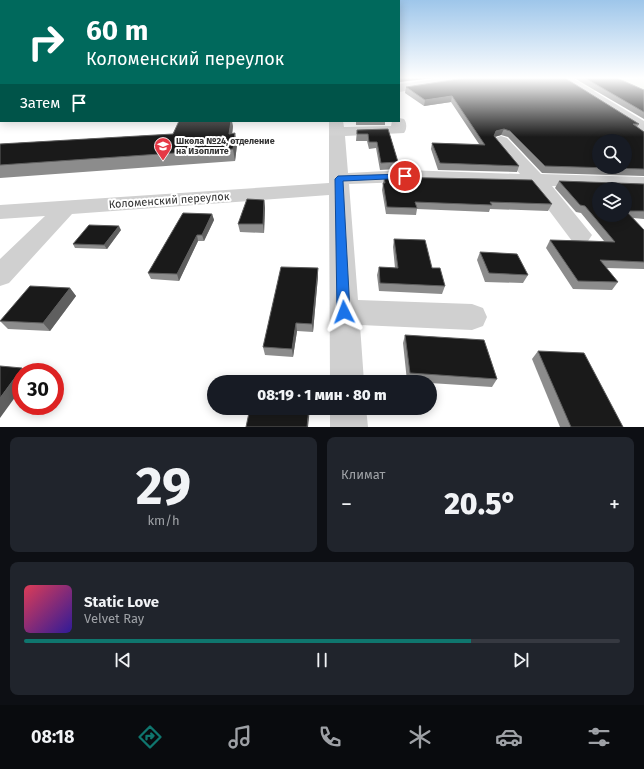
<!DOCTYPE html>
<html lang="ru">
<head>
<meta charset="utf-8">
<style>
  :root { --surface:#171b24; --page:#20242c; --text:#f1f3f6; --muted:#9ea1a6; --line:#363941; --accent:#0f766e }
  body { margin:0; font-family:"Fira Sans",sans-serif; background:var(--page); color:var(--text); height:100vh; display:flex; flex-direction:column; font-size:15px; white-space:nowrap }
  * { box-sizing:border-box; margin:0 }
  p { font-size:13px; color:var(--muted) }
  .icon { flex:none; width:22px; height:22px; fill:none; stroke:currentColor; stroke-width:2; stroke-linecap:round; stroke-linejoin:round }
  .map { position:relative; height:427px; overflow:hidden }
  .drawer { display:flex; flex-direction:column; gap:10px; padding:10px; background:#0d0f14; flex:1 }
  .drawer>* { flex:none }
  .guide { position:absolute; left:0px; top:0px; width:400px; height:122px; box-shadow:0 2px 10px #0003; background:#00695c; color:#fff; overflow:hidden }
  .buttons { position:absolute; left:592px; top:134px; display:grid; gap:8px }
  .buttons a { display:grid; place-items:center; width:40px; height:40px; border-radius:50%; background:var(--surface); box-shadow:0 2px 10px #0003; font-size:20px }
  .speed { position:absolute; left:12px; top:363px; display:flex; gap:8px; font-size:20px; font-weight:700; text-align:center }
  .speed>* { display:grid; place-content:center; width:52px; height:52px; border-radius:50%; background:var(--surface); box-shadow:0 2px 10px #0003; line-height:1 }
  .speed .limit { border:6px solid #d22; background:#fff; color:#111 }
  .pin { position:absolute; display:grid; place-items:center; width:34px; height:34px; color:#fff; margin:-17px; border:2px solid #fff; border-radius:50%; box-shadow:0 1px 4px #0007 }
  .me { position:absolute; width:44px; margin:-22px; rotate:357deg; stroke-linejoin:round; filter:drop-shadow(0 0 3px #0008) }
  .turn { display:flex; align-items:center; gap:14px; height:84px; padding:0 20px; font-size:18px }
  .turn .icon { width:52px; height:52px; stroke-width:2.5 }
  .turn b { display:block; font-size:28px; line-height:34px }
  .then { display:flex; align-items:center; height:38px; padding:0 20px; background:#0003; gap:8px; font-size:15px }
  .big { font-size:30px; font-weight:800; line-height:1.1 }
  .drawer .widget { flex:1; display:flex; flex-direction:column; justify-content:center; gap:6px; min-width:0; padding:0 14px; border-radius:8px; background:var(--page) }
  .drawer .dial { align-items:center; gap:0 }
  .dial b { font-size:52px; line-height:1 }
  .song { display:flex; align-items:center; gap:12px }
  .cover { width:48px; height:48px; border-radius:6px; background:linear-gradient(135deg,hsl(350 70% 55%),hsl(250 70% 35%)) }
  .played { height:4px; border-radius:2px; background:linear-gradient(90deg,var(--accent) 75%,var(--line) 75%) }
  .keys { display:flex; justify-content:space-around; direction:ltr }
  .heat { display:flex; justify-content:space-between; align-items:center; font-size:22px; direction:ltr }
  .drawer .tiles { flex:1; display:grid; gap:10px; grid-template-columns:1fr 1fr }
  .widget:last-child { grid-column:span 2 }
  .trip { position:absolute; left:207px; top:375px; width:230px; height:40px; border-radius:20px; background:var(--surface); box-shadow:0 2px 10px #0003; font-weight:800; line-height:40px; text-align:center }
  .tab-bar { display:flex; height:64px; justify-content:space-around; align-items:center; background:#090b0e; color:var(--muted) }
  .tab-bar .icon { width:28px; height:28px }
  .tab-bar .selected { color:var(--accent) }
  .tab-bar b { font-size:18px; color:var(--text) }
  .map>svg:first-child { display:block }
  .green { fill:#e6ecdf }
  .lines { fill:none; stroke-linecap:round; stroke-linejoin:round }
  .minor { fill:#d0d0d0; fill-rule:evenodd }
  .wall { fill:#8c8c8c }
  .shaded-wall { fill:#5f5f5f }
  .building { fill:#1a1a1a; stroke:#5f5f5f; fill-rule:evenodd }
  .route { fill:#1a73e8; stroke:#114b97 }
  .labels { text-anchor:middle; stroke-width:4; stroke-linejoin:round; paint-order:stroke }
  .far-poi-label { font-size:9px; font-weight:bold; fill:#333; stroke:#fff; text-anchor:start }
  .street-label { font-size:11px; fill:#333; stroke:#fff }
</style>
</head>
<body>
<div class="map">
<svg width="644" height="427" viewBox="0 0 644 427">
  <rect width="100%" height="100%" fill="#fff"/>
  <!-- green -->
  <path class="green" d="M644,78v12l-53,1 -15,-10z"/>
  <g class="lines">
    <!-- minor -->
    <g class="minor">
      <path d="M443,78h28l-2,2 -4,1 -66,11v-8z"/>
      <path d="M558,78h14l72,43v11l-5,-2z"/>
      <rect x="0" y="98" width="1" height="8"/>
      <path d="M399,118l5,1c3,4 3,10 0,14l-59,3 3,37 57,-3 115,4 -27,-33 2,-3 6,-2 6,2 34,36 103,3v12l-92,-3 40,49 -4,6 -8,2 -8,-2 -42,-56 -125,-3 -56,2 9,116 114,4 11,4 4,9 -4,9 -11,4 -112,-5 4,57h-34l-1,-187 -257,19 -63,69 -9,3v-27l45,-43 -45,3v-14l329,-22v-62h14l1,6 47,-1 1,-5h7z"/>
      <path d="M330,408h36l2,19h-38z"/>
    </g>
  </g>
  <!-- wall -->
  <g class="wall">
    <path d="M574,78h43l27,12v29z"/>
    <path d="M406,87l233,37 -2,3 7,5v44l-102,-3 -34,-36 -7,-2 -6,2 24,29 -2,6 -79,-2 -7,-21 1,-6 47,1 -28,-42 -27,4 -19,-13z"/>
    <rect x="356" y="121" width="29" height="4"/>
    <path d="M233,126l-1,7 5,12 -2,16 -235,17v-34l173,-10z"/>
    <path d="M388,129l10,33 -1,7 -17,1 -4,-22 -7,1 -2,-8h-11l1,-11z"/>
    <path d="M384,177l168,27 -4,7 -58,-2 -1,3 -72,-3 -1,6 -30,-1 -4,-24z"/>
    <path d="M559,181l85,3v35l-11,-1 11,12v39l-38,-1 12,14 -6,8 -39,-1 -27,-41 4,-8 54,1 -23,-28 -5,-1 -21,-24z"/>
    <path d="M264,200l1,8 -1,25 -24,-1 -2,-8z"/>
    <path d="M212,214l2,6 -10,21h-6l-19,40 -28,-2 -3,-6z"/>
    <path d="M121,230l-14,19 -32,-1 -2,-4z"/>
    <path d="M394,239l38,29 13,18 -3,8 -63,-3 -2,-16 2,-8 16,1 -2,-21z"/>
    <path d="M480,252l48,23 -5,8 -38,-1 -8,-22z"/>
    <path d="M318,276l-5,56 -16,-1 -4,26 -28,-2 -2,-8z"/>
    <path d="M70,288l6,8 -26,35 -42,-2 -8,-8z"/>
    <path d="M405,335l92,44 -5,8 -62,-4v-1l-23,-1 -4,-38z"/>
    <path d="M538,351l85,76h-63l-28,-68z"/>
  </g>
  <!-- shaded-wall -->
  <g class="shaded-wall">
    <path d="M399,78h35l-35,4z"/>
    <rect x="0" y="88" width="1" height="9"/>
    <path d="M452,96l-1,6 -27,4 1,-6z"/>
    <path d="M231,121h1l1,5 -2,19 -2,-11z"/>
    <path d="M504,129l-3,6 -7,2 2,-6z"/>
    <path d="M235,133l2,12 -2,16 -2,-12z"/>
    <path d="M264,200l1,8 -1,25 -1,-9z"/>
    <path d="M212,214l2,6 -10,21 -2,-6z"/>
    <path d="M119,226l2,4 -14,19 -3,-4z"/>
    <path d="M197,235l1,6 -19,40 -2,-7z"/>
    <path d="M318,268v8l-5,56 -1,-8z"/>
    <path d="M70,288l6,8 -26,35 -7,-8z"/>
    <path d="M296,323l1,8 -4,26 -1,-8z"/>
    <path d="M22,368l5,4h-6v17l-21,29v-20z"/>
    <path d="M309,408h1l-2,19h-1z"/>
  </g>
  <!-- building -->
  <g class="building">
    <rect x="0" y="78" width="1" height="10"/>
    <path d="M465,78h100l74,46h-6l11,8v37l-99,-3 -35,-35 -6,-2 -8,2 -2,5 25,30 -79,-3 -8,-20 53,2 -33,-49 -27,4 -19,-13zM599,141h26v26h-26z"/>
    <path d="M585,78h32l27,12v22z"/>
    <path d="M179,121h52l-2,13 6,-1 -2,16 -233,16v-21l173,-10z"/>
    <path d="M388,129l10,33 -17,1 -4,-21h-8l-1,-8h-11v-4z"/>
    <path d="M384,177l148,3 20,24 -62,-2 2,3 -77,-3 2,6 -30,-1 -4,-24h2z"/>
    <path d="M559,181l85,3v27h-18l18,19v32l-44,-2 18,22 -40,-1 -28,-41 65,2 -30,-36 -5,-1zM599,189h26v26h-26z"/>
    <path d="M247,199l17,1 -1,24h-25z"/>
    <path d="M183,213l29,1 -10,21h-5l-20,39 -29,-1z"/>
    <path d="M89,225l30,1 -15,19 -31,-1z"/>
    <path d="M394,239l31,1 7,28h8l5,18 -65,-3 -1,-16 19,1z"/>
    <path d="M480,252l37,2 11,21 -39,-2z"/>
    <path d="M281,267l37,1 -6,56 -16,-1 -4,26 -29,-2z"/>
    <path d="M30,286l40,2 -27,35 -43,-2z"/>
    <path d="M405,335l79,5 13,39 -87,-6z"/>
    <path d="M538,351l46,2 39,74h-52z"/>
    <path d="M0,366l22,2 -22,30z"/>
    <path d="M250,408h59l-2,19h-61z"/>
  </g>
  <!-- sky -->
  <linearGradient id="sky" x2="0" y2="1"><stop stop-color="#9ec6ea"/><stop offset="0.57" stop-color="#fff"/><stop offset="1" stop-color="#fff" stop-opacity="0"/></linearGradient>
  <rect width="644" height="137" fill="url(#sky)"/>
  <!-- route -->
  <path class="route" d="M405,174h3v4l-65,3 7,131 -2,4 -4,1 -5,-1 -2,-4 -2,-133 3,-3z"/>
  <!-- icons -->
  <defs>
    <g id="school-pin" transform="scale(0.9)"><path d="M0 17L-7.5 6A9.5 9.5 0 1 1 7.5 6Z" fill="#e63946" stroke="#fff"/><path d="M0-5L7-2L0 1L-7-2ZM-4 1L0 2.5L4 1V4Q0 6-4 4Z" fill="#fff"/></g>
  </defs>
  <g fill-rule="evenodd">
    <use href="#school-pin" x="163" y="146"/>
  </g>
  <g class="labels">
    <!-- far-poi labels -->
    <g class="far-poi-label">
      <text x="176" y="144">Школа №24, отделение<tspan x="176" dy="10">на Изоплите</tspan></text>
    </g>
    <!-- street labels -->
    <g class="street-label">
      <text transform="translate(169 200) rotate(-4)" y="4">Коломенский переулок</text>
    </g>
  </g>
</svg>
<div class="buttons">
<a><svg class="icon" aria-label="search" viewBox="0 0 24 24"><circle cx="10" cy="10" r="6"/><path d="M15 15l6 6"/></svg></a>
<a><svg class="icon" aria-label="layers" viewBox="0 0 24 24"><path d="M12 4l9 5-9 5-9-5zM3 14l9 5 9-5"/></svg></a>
</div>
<div class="speed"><div class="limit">30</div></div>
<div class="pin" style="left:405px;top:176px;background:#d93025"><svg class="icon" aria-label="arrive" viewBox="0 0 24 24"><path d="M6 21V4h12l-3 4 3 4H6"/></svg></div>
<svg class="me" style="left:344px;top:312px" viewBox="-20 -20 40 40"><path d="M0-17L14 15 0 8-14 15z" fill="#1a73e8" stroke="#fff" stroke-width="4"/></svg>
<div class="trip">08:19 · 1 мин · 80 m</div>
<div class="guide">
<div class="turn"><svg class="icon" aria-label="right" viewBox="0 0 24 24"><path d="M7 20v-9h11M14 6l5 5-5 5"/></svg><div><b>60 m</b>Коломенский переулок</div></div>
<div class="then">Затем<svg class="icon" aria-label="arrive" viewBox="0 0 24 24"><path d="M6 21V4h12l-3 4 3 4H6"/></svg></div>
</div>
</div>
<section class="drawer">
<div class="tiles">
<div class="widget dial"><b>29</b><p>km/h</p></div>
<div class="widget"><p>Климат</p>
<div class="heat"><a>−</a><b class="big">20.5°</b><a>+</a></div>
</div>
<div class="widget">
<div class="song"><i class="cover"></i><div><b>Static Love</b><p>Velvet Ray</p></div></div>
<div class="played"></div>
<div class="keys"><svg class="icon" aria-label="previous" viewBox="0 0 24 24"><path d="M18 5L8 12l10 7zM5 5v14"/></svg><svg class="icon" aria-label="pause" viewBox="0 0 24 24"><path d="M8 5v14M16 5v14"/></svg><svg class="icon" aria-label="next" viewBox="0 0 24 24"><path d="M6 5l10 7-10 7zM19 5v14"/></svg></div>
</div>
</div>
</section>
<nav class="tab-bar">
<b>08:18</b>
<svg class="icon selected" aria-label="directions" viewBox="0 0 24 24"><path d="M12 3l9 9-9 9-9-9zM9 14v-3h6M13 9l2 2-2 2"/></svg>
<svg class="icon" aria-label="music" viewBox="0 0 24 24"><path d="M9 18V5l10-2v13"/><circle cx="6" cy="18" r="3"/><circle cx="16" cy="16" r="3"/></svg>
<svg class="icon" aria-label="phone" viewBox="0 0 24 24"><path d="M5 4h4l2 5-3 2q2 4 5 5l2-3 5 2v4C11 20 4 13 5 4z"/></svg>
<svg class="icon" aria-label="climate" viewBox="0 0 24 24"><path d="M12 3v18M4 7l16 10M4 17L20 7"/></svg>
<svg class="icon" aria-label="car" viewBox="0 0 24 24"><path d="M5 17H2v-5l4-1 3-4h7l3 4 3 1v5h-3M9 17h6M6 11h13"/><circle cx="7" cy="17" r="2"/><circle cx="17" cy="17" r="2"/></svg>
<svg class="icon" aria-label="filters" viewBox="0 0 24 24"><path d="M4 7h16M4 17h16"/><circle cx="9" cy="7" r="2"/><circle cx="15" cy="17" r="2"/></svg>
</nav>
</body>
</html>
